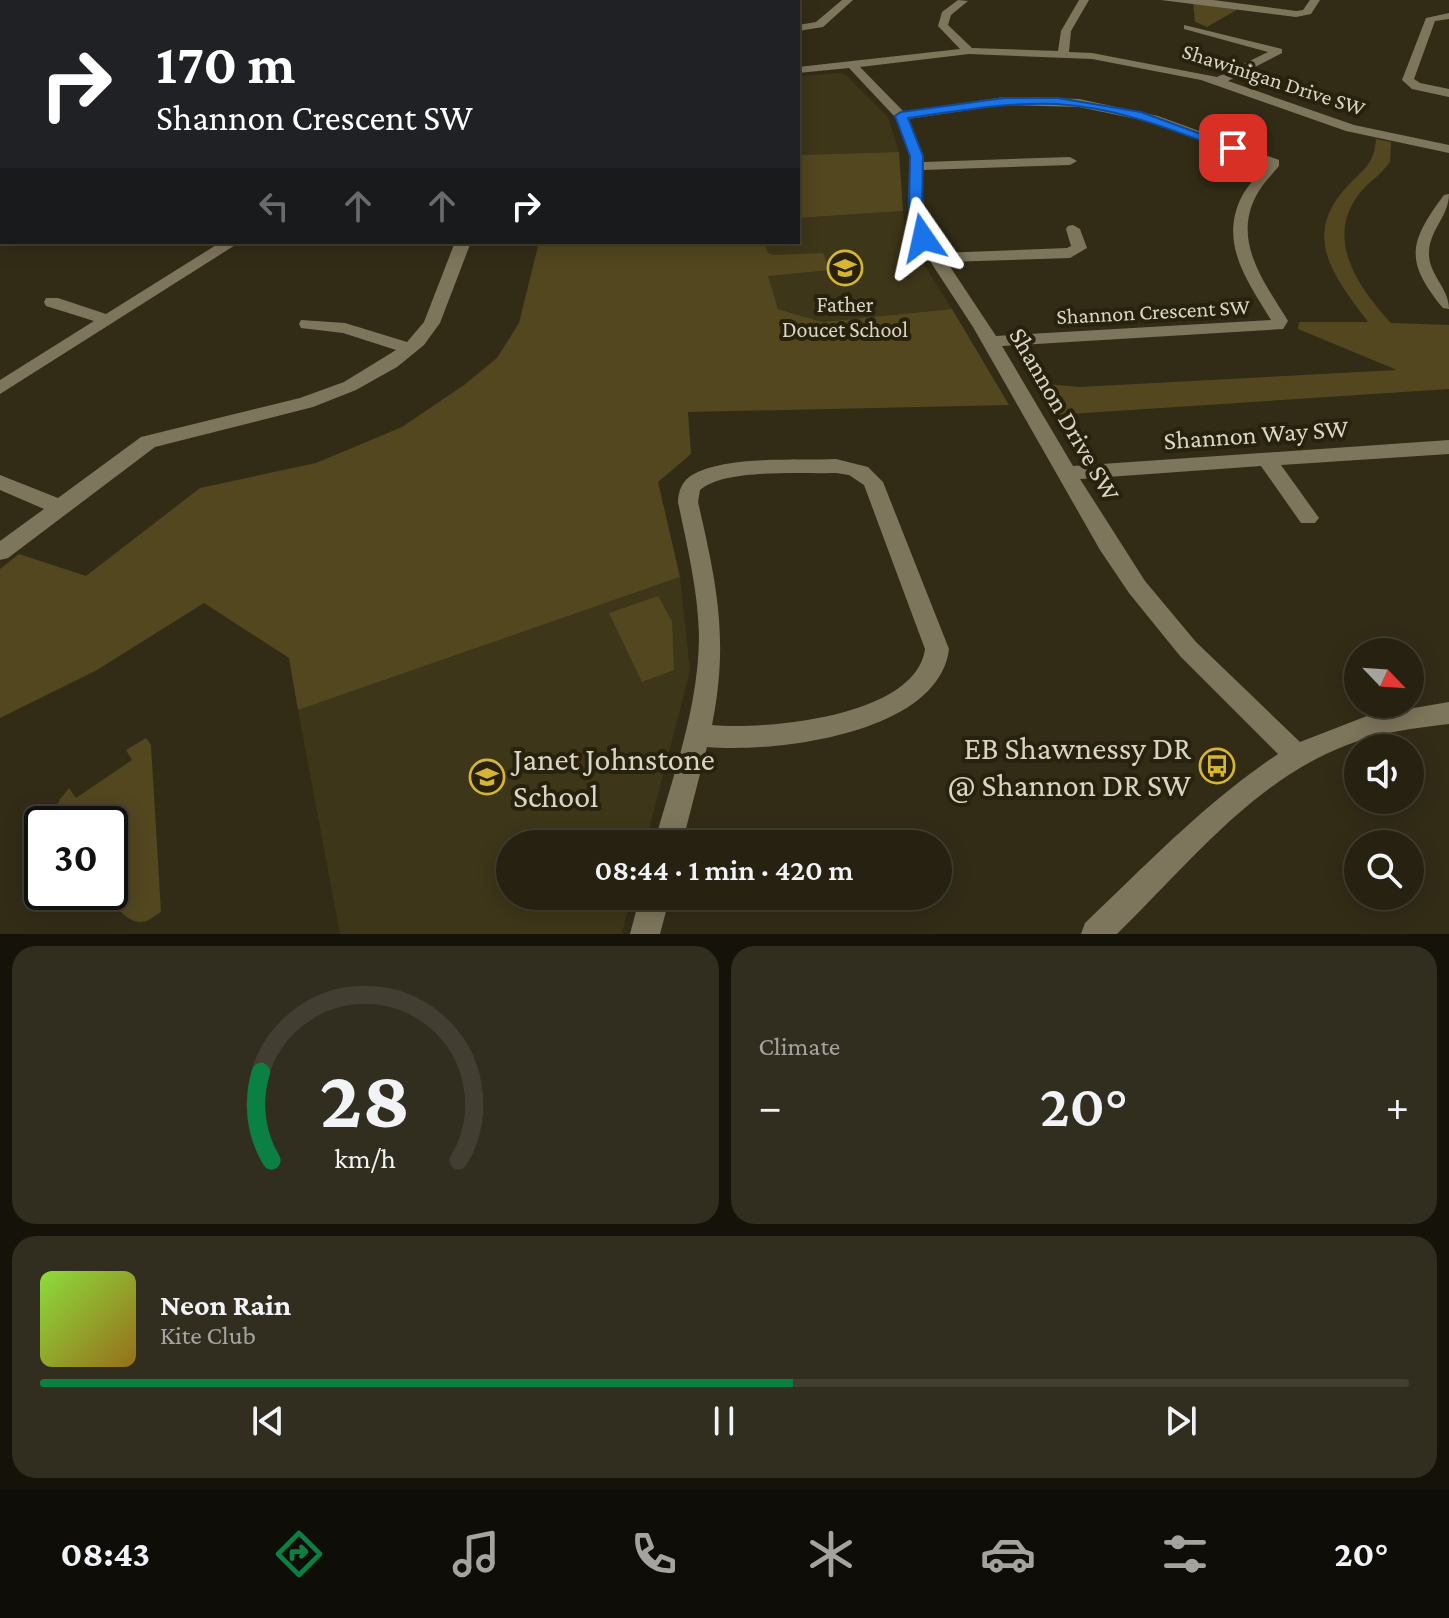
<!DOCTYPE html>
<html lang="en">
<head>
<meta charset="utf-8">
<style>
  :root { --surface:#262111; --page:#322e1f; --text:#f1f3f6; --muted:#a4a39f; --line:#423e31; --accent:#0b8043 }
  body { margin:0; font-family:"Crimson Pro",serif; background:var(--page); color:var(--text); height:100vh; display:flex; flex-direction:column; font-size:30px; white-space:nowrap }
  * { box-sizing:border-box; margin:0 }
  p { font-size:26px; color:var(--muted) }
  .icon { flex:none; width:44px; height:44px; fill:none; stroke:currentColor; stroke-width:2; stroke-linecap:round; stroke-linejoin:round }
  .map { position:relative; height:934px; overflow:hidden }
  .drawer { display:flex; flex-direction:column; gap:12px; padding:12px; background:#151209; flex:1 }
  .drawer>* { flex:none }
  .banner { position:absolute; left:0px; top:0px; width:800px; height:244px; box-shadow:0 4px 20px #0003,0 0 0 2px var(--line); background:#202124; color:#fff; overflow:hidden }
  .needle { width:52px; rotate:115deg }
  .tools { position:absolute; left:1344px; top:638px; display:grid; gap:16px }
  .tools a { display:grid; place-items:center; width:80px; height:80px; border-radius:50%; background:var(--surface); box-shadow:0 4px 20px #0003,0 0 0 2px var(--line); font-size:40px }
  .speed { position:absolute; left:24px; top:806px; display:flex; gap:16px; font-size:40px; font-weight:700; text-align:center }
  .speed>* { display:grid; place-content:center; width:104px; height:104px; border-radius:50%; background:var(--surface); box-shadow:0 4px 20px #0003,0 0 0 2px var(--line); line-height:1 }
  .speed .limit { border:4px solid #111; border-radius:12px; background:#fff; color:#111 }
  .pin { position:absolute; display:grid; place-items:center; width:68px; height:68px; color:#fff; margin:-34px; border-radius:16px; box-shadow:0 4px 12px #0006 }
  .me { position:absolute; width:88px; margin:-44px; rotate:349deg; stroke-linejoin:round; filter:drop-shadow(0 0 6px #0008) }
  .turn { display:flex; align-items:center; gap:28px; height:168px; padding:0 24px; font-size:36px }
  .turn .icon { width:104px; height:104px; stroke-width:2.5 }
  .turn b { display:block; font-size:56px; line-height:68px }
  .lanes { display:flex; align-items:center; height:76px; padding:0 24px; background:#0003; justify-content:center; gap:40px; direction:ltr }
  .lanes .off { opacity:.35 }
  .big { font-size:60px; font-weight:600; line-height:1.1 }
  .drawer .tile { flex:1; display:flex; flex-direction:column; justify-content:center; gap:12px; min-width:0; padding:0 28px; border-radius:24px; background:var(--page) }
  .drawer .dial { align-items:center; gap:0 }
  .dial svg { height:208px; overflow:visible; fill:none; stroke:var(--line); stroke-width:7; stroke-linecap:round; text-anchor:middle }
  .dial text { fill:var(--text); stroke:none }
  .song { display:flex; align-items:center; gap:24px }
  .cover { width:96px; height:96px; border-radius:12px; background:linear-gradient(135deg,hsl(90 70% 55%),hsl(40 70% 35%)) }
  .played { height:8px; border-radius:4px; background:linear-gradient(90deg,var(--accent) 55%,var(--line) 55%) }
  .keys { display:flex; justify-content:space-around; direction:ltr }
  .heat { display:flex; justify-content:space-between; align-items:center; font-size:44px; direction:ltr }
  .drawer .tiles { flex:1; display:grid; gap:12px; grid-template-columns:1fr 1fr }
  .tile:last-child { grid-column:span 2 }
  .trip { position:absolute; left:496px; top:830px; width:456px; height:80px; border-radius:40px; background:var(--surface); box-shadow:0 4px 20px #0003,0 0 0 2px var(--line); font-weight:600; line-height:80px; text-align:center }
  .tab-bar { display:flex; height:128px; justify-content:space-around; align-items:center; background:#0f0d07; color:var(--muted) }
  .tab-bar .icon { width:56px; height:56px }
  .tab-bar .selected { color:var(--accent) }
  .tab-bar b { font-size:36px; color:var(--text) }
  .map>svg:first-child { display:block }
  .built { fill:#3e3619 }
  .green { fill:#52471f }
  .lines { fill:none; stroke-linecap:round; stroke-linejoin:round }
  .minor { fill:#7e765c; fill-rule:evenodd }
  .major { fill:#d0c189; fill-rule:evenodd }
  .route { fill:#1a73e8; stroke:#114b97; stroke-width:2 }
  .labels { text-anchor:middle; stroke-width:8; stroke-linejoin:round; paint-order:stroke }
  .far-street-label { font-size:22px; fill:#d8d5c8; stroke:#28220d }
  .far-poi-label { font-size:22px; fill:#d8d5c8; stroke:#28220d }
  .street-label { font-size:26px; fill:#d8d5c8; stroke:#28220d }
  .near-poi-label { font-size:32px; fill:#d8d5c8; stroke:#28220d; text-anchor:end }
</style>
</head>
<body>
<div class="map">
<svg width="1449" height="934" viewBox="0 0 1449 934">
  <rect width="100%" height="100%" fill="#322c17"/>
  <!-- built -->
  <g class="built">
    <path d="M840,73l6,2 42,42 11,35 -101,3v-79z"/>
    <path d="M903,211l2,14 16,35 31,49 -130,13 -44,-13 -22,-67h42v-24z"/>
    <path d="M680,577l10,94 -45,173h-135v52h121l-9,38h-282l-42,-224z"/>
  </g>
  <!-- green -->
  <g class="green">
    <path d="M1193,2l47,6 -33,19 -12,-5z"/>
    <path d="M1376,139l15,3 -1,20c-9,13 -22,20 -31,32 -35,46 0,94 32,129l58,2v64l-395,26 -19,-32 45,4 317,-17 -99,-41 1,-7h69c-31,-42 -67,-83 -24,-132 17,-20 30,-23 32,-51z"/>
    <path d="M899,152l4,59 -105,7v-63z"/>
    <path d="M539,242h217l8,1 4,10 5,2 50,-2 7,17 -62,6 10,33 44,13 130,-13 57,96 -321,7 3,42 -33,28 22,95 -382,133 -9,-52 -85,-55 -107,67 -97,48v-149l19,-15 67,22 114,-88 116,-25 86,-36 62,-42 33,-27 22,-35z"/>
    <path d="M658,596l14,25 2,49 -32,12 -33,-69z"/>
    <path d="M146,738l5,7 10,167 -14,9 -9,1c-39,-10 -28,-66 -28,-98h-56l-3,-4 9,-21 9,-11 7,10 56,-38 -6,-10z"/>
  </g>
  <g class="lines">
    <!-- minor -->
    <g class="minor">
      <path d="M13,0h15l1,2h-15z"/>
      <path d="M242,0h17l-18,2z"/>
      <path d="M293,0h13l1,2h-13z"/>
      <path d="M394,0h17l-18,2z"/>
      <path d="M449,0h12l1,2h-12z"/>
      <path d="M612,0h12l-13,2z"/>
      <path d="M728,0h12l-13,2z"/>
      <path d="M842,0h11l-30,27 -25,4v-6l18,-3z"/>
      <path d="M958,0l10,1 -17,14 -3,10 24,23 86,3 3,-20 18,-31h10l-18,31 -2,21 23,1 125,24 51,-25 -84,-23v-4l98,24v4l-54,28 126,44 95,20v8l-103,-22 -145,-51 -109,-21 -123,-5 -109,13 44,45 100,-15 75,2 79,17 121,44v6c-8,10 -17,18 -23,30 -24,46 9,87 32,125l-5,8 -281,17 71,120 376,-26v14l-168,11 38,53 -4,5h-14l-40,-57 -181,13 65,102 51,61 104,100 67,-26 82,-14v22c-34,4 -69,8 -102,21 -93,35 -160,121 -230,189h-36l4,-11c62,-59 121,-121 193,-169l-98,-98 -51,-63 -29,-43 -127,-223 -58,-89 -7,-30 2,-52 -15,-39 -46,-49 -51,5v-6l162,-18 -22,-23 4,-14zM1004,105l75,2 72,15 114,40c-5,13 -18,23 -24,36 -22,46 7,84 30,122l-275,16 -49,-74 123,-4 17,-10 -7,-19 -7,-4 -5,1 -2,3 5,17 -4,2 -126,5c-18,-27 -19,-52 -18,-83l147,-5 7,-4 -7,-4 -146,5 -16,-43z"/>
      <path d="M1161,0h52l83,11 7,-1 7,-10h10l-9,14 -15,3z"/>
      <path d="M1449,13v6l-14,2 -21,58 6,4 29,6v8l-37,-8 -10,-9 24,-62z"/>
      <rect x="0" y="41" width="2" height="6"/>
      <path d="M0,70l2,1v8l-2,-1z"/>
      <rect x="0" y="157" width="2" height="8"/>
      <path d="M1449,194c0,22 -19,35 -20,58 -1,23 20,35 20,57l-6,-1c-39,-47 -34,-66 1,-113z"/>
      <path d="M221,242h19l-240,152v-14l94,-59 -48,-15 -2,-4 2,-4h12l48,16z"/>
      <path d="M455,242h16l-31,81 -16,22 -27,22 -41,23 -43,17 -158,40 -147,111 -8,2v-19l44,-32 -44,-19v-15l58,23 83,-61 159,-39 44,-16 52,-32 -53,-17 -42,-5 -2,-4 2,-4 44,3 62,19 17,-20z"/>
      <path d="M836,459l32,8 15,15 66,167c-10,85 -174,104 -242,98l-25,97h-28c19,-69 45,-137 45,-209 -1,-45 -12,-89 -21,-133 0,-10 4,-21 14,-27 34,-20 104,-14 144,-16zM836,473l13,2 15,10 61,164c-9,68 -159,81 -213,76 17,-85 5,-140 -14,-223l2,-12c24,-22 103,-16 136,-17z"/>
      <path d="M640,896h30l-10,38h-30z"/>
    </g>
    <!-- major -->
    <g class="major">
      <path d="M180,0h17l-18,2z"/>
      <path d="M215,0h17l-18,2z"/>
    </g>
  </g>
  <!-- route -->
  <path class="route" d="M1004,98h54l83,14 98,36 -10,3c-56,-21 -113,-44 -173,-47 -50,-2 -99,7 -148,14l15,38 -1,52 8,30 -11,3 -10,-33 1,-52 -15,-40 6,-4z"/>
  <!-- icons -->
  <defs>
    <g id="school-ring" transform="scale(1.8)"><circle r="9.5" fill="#28220d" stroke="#d5b535" stroke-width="1.5"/><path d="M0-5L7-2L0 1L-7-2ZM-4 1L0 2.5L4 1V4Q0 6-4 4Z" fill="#d5b535"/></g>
    <g id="bus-ring" transform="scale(1.8)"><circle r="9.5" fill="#28220d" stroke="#d5b535" stroke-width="1.5"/><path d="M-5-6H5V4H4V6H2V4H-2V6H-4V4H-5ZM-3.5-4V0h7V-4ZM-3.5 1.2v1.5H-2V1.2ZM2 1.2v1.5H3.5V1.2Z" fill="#d5b535"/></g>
  </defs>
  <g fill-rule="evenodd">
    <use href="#school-ring" x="845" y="268"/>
    <use href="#bus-ring" x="1217" y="766"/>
    <use href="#school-ring" x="487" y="777"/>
  </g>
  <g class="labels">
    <!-- far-street labels -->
    <g class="far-street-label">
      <text transform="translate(1274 79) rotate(18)" y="8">Shawinigan Drive SW</text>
      <text transform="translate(1153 311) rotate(-3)" y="8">Shannon Crescent SW</text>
    </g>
    <!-- far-poi labels -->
    <g class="far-poi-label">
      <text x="845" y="312">Father<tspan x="845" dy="25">Doucet School</tspan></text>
    </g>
    <!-- street labels -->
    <g class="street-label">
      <text transform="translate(1065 414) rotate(60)" y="9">Shannon Drive SW</text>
      <text transform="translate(1256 434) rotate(-4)" y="9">Shannon Way SW</text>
    </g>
    <!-- near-poi labels -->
    <g class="near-poi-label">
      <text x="1191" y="759">EB Shawnessy DR<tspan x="1191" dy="37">@ Shannon DR SW</tspan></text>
      <text x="513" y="770" text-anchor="start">Janet Johnstone<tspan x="513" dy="37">School</tspan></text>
    </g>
  </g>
</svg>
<div class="tools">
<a><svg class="needle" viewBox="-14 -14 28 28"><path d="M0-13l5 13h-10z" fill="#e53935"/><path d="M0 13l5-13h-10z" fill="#a4a39f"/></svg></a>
<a><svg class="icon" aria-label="sound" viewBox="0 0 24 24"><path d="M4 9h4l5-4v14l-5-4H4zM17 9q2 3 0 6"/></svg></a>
<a><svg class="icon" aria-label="search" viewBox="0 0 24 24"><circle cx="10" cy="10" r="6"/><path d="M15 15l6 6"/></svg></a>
</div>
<div class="speed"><div class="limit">30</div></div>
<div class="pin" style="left:1233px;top:148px;background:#d93025"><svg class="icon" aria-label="arrive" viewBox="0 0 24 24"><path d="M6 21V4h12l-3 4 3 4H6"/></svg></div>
<svg class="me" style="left:923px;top:238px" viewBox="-20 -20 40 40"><path d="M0-17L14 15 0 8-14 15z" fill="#1a73e8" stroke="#fff" stroke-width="4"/></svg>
<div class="trip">08:44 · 1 min · 420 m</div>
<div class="banner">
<div class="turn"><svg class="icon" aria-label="right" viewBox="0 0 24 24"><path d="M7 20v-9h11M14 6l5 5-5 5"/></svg><div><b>170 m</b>Shannon Crescent SW</div></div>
<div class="lanes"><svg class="icon off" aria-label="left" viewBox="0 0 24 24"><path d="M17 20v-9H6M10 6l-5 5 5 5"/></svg><svg class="icon off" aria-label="ahead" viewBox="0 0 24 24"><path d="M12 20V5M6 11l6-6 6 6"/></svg><svg class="icon off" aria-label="ahead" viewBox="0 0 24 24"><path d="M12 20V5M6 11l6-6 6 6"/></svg><svg class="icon" aria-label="right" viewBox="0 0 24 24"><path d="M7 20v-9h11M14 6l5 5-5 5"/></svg></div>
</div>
</div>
<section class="drawer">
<div class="tiles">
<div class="tile dial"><svg viewBox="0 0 100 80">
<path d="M14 69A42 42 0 1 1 86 69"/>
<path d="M14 69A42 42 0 0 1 10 35" stroke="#0b8043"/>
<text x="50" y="56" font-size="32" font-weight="700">28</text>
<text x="50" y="72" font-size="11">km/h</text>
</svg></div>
<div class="tile"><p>Climate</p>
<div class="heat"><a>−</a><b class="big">20°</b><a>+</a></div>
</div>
<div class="tile">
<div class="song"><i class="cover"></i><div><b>Neon Rain</b><p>Kite Club</p></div></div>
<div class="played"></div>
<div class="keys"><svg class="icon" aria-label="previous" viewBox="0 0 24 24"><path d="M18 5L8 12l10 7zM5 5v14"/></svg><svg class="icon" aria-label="pause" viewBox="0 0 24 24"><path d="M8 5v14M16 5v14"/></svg><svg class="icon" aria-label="next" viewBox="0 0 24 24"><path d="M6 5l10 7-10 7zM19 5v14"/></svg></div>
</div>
</div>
</section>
<nav class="tab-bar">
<b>08:43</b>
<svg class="icon selected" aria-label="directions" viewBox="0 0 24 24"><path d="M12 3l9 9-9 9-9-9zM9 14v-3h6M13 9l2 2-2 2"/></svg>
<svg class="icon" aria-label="music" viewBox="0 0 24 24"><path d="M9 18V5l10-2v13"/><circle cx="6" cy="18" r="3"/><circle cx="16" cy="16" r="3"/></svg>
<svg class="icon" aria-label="phone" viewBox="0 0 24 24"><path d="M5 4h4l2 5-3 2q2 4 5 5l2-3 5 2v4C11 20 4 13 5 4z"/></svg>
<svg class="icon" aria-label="climate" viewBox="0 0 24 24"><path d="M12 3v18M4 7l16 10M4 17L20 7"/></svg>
<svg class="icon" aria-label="car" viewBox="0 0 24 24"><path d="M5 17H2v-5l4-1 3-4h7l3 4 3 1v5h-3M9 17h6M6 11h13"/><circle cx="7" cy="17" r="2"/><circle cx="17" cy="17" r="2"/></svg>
<svg class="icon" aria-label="filters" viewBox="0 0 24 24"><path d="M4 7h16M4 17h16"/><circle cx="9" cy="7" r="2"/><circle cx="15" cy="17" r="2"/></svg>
<b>20°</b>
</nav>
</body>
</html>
